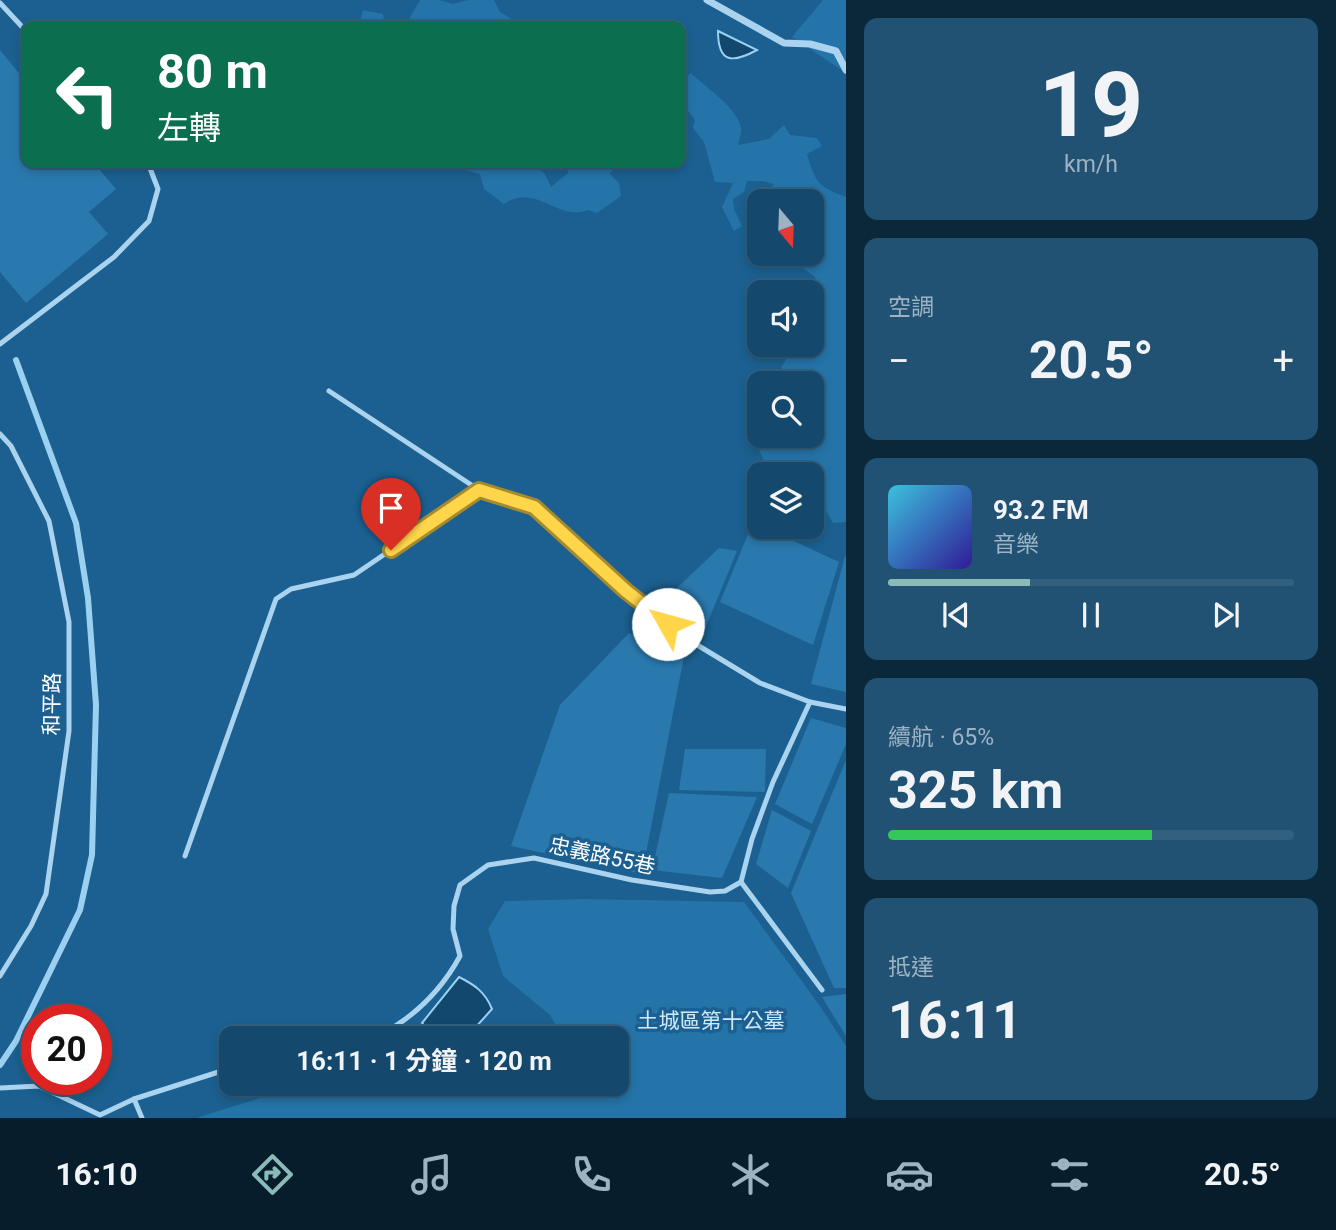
<!DOCTYPE html>
<html lang="zh-TW">
<head>
<meta charset="utf-8">
<style>
  :root { --surface:#14486c; --page:#215274; --text:#f1f3f6; --muted:#9db2c2; --line:#33607f; --accent:#8bbbb9 }
  body { margin:0; font-family:Roboto,"Noto Sans TC",sans-serif; background:var(--page); color:var(--text); height:100vh; display:flex; flex-direction:column; font-size:26px; white-space:nowrap }
  * { box-sizing:border-box; margin:0 }
  p { font-size:23px; color:var(--muted) }
  .icon { flex:none; width:38px; height:38px; fill:none; stroke:currentColor; stroke-width:2; stroke-linecap:round; stroke-linejoin:round }
  .map { position:relative; flex:1; overflow:hidden }
  .details { display:flex; flex-direction:column; gap:18px; padding:18px; background:#0b283b; width:490px }
  .details>* { flex:none }
  .top-card { position:absolute; left:21px; top:21px; width:665px; height:147px; border-radius:14px; box-shadow:0 4px 10px #0003,0 0 0 2px var(--line); background:#0b6e4f; color:#fff; overflow:hidden }
  .needle { width:46px; rotate:161deg }
  .controls { position:absolute; left:747px; top:189px; display:grid; gap:14px }
  .controls a { display:grid; place-items:center; width:77px; height:77px; border-radius:14px; background:var(--surface); box-shadow:0 4px 10px #0003,0 0 0 2px var(--line); font-size:35px }
  .speed { position:absolute; left:21px; top:1004px; display:flex; gap:14px; font-size:35px; font-weight:700; text-align:center }
  .speed>* { display:grid; place-content:center; width:91px; height:91px; border-radius:50%; background:var(--surface); box-shadow:0 4px 10px #0003,0 0 0 2px var(--line); line-height:1 }
  .speed .limit { border:10px solid #d22; background:#fff; color:#111 }
  .pin { position:absolute; display:grid; place-items:center; width:60px; height:60px; color:#fff; margin:-72px -30px; border-radius:50% 50% 50% 0; rotate:-45deg; box-shadow:0 0 7px #0007 }
  .pin .icon { rotate:45deg }
  .me { position:absolute; width:77px; margin:-38px; rotate:308deg; stroke-linejoin:round; filter:drop-shadow(0 0 5px #0008) }
  .turn { display:flex; align-items:center; gap:24px; height:147px; padding:0 21px; font-size:32px }
  .turn .icon { width:91px; height:91px; stroke-width:2.5 }
  .turn b { display:block; font-size:49px; line-height:60px }
  .big { font-size:52px; font-weight:700; line-height:1.1 }
  .details .card { flex:1; display:flex; flex-direction:column; justify-content:center; gap:10px; min-width:0; padding:0 24px; border-radius:14px; background:var(--page) }
  .details .dial { align-items:center; gap:0 }
  .dial b { font-size:91px; line-height:1 }
  .song { display:flex; align-items:center; gap:21px }
  .cover { width:84px; height:84px; border-radius:10px; background:linear-gradient(135deg,hsl(190 70% 55%),hsl(250 70% 35%)) }
  .played { height:7px; border-radius:4px; background:linear-gradient(90deg,var(--accent) 35%,var(--line) 35%) }
  .keys { display:flex; justify-content:space-around; direction:ltr }
  .heat { display:flex; justify-content:space-between; align-items:center; font-size:38px; direction:ltr }
  .charge { height:10px; border-radius:5px; background:linear-gradient(90deg,#34c759 65%,var(--line) 0) }
  .trip { position:absolute; left:219px; top:1026px; width:410px; height:70px; border-radius:14px; background:var(--surface); box-shadow:0 4px 10px #0003,0 0 0 2px var(--line); font-weight:700; line-height:70px; text-align:center }
  .menu { display:flex; height:112px; justify-content:space-around; align-items:center; background:#081d2b; color:var(--muted) }
  .menu .icon { width:49px; height:49px }
  .menu .selected { color:var(--accent) }
  .menu b { font-size:32px; color:var(--text) }
  main { display:flex; flex:1; min-height:0 }
  .map>svg:first-child { display:block }
  .green { fill:#2474a9 }
  .water { fill:#12486e; stroke:#9cd0f0; stroke-width:2 }
  .lines { fill:none; stroke-linecap:round; stroke-linejoin:round }
  .stream { stroke:#9cd0f0; stroke-width:6 }
  .building { fill:#2a79ae }
  .service { stroke:#a9d3ee; stroke-width:5 }
  .minor { stroke:#a9d3ee; stroke-width:7 }
  .route-casing { stroke:#a68a30; stroke-width:18 }
  .route { stroke:#ffd54a; stroke-width:12 }
  .labels { text-anchor:middle; stroke-width:7; stroke-linejoin:round; paint-order:stroke }
  .street-label { font-size:21px; fill:#fff; stroke:#1b6090 }
  .park-label { font-size:21px; fill:#cfe9fa; stroke:#1b6090 }
</style>
</head>
<body>
<main>
<div class="map">
<svg width="846" height="1118" viewBox="0 0 846 1118">
  <rect width="100%" height="100%" fill="#1b6090"/>
  <!-- green -->
  <g class="green">
    <path d="M420,0h19l14,4 15,-4h26l6,12 23,14h-118z"/>
    <path d="M823,0h23v73l-54,-36z"/>
    <path d="M363,10l20,4 2,12h-26z"/>
    <path d="M691,73c14,14 47,35 50,55 1,4 -2,12 -3,17l31,-6 15,-14 6,10 27,3 5,8 -15,8c9,29 10,32 39,43v325l-13,1 -21,-36v-13h-42l-14,-31 -8,-29 11,-3 1,25h52v-53h-14l-17,-15 12,-21 -2,-2h21l-2,-53 5,-15 -31,-23h28v-53h-18v-6c-12,6 -16,7 -29,1l9,-12 -11,-3h-16l-3,11 -11,7 1,10 8,17 -8,5 -12,-24 11,-24 -18,-1 -11,-40 -11,-14 2,-8 -9,-12 2,-8 -7,-3v-17z"/>
    <path d="M447,163h84l14,11 6,13 17,-14 -1,-10h57l-15,10 10,10 2,13 -24,17 -9,-3c-31,12 -52,-28 -84,-6l-20,-15 -4,-15 -32,-9z"/>
    <path d="M585,899l159,3 76,104 26,40v72h-650l67,-21 81,-9 11,-5h134l24,12 38,-12h65v-45h-53l-13,-23 -47,-39 -15,-47 17,-28z"/>
  </g>
  <!-- water -->
  <g class="water">
    <path d="M718,31l39,19c-24,13 -39,14 -39,-19z"/>
    <path d="M459,977c16,8 26,15 33,32l-26,29h-31l-13,-15z"/>
  </g>
  <g class="lines">
    <!-- stream -->
    <path class="stream" d="M0,1065l16,-24 64,-131 12,-55 4,-150 -8,-107 -12,-75 -60,-163"/>
  </g>
  <!-- building -->
  <g class="building">
    <path d="M0,50l26,32v81h68l22,26 -27,23 19,22 -82,69 -26,-31z"/>
    <path d="M753,522l86,40 -26,83 -93,-43z"/>
    <path d="M719,548l18,3 -35,85 -42,-32z"/>
    <path d="M845,556h1v136l-35,-8z"/>
    <path d="M629,633l56,18 -43,223 -131,-28 49,-141z"/>
    <path d="M811,718l35,10v16l-34,80 -37,-20z"/>
    <path d="M685,749h81l-1,43 -86,-2z"/>
    <path d="M846,760v228h-12l-43,-95z"/>
    <path d="M669,793l88,4 -35,81 -70,-8z"/>
    <path d="M772,810l39,21 -23,57 -32,-24z"/>
    <path d="M846,994v42l-24,-39z"/>
  </g>
  <g class="lines">
    <!-- service -->
    <g class="service">
      <path d="M0,3l26,28"/>
      <path d="M0,344l114,-87 35,-36 9,-32 -10,-26"/>
      <path d="M329,391l150,99 55,17 92,84 63,49 71,43 50,19 36,7"/>
      <path d="M0,434l11,12 38,75 20,101v109l-23,163 -15,32 -31,50"/>
      <path d="M185,856l91,-257 15,-10 63,-14 125,-85"/>
      <path d="M741,882l81,108"/>
      <path d="M375,1038c37,-19 65,-45 85,-82l-7,-27 1,-23 6,-21 28,-20 46,-7 98,22 78,12 15,-1 16,-9 11,-43 21,-57 37,-80"/>
      <path d="M0,1088l39,-2 61,29 34,-16 8,19"/>
      <path d="M134,1099l97,-31"/>
    </g>
    <!-- minor -->
    <path class="minor" d="M707,0l77,43 26,1 26,7 10,19"/>
  </g>
  <g class="lines">
    <!-- route casing -->
    <g class="route-casing">
      <path id="route" d="M391,550l88,-60 55,17 92,84 42,33"/>
    </g>
    <!-- route -->
    <use href="#route" class="route"/>
  </g>
  <g class="labels">
    <!-- street labels -->
    <g class="street-label">
      <text transform="translate(52 704) rotate(-89)" y="7">和平路</text>
      <text transform="translate(602 856) rotate(12)" y="7">忠義路55巷</text>
    </g>
    <!-- park labels -->
    <g class="park-label">
      <text x="711" y="1028">土城區第十公墓</text>
    </g>
  </g>
</svg>
<div class="controls">
<a><svg class="needle" viewBox="-14 -14 28 28"><path d="M0-13l5 13h-10z" fill="#e53935"/><path d="M0 13l5-13h-10z" fill="#9db2c2"/></svg></a>
<a><svg class="icon" aria-label="sound" viewBox="0 0 24 24"><path d="M4 9h4l5-4v14l-5-4H4zM17 9q2 3 0 6"/></svg></a>
<a><svg class="icon" aria-label="search" viewBox="0 0 24 24"><circle cx="10" cy="10" r="6"/><path d="M15 15l6 6"/></svg></a>
<a><svg class="icon" aria-label="layers" viewBox="0 0 24 24"><path d="M12 4l9 5-9 5-9-5zM3 14l9 5 9-5"/></svg></a>
</div>
<div class="speed"><div class="limit">20</div></div>
<div class="pin" style="left:391px;top:550px;background:#d93025"><svg class="icon" aria-label="arrive" viewBox="0 0 24 24"><path d="M6 21V4h12l-3 4 3 4H6"/></svg></div>
<svg class="me" style="left:668px;top:624px" viewBox="-20 -20 40 40"><circle r="19" fill="#fff"/><path d="M0-13L10 11 0 6-10 11z" fill="#ffd54a"/></svg>
<div class="trip">16:11 · 1 分鐘 · 120 m</div>
<div class="top-card">
<div class="turn"><svg class="icon" aria-label="left" viewBox="0 0 24 24"><path d="M17 20v-9H6M10 6l-5 5 5 5"/></svg><div><b>80 m</b>左轉</div></div>
</div>
</div>
<section class="details">
<div class="card dial"><b>19</b><p>km/h</p></div>
<div class="card"><p>空調</p>
<div class="heat"><a>−</a><b class="big">20.5°</b><a>+</a></div>
</div>
<div class="card">
<div class="song"><i class="cover"></i><div><b>93.2 FM</b><p>音樂</p></div></div>
<div class="played"></div>
<div class="keys"><svg class="icon" aria-label="previous" viewBox="0 0 24 24"><path d="M18 5L8 12l10 7zM5 5v14"/></svg><svg class="icon" aria-label="pause" viewBox="0 0 24 24"><path d="M8 5v14M16 5v14"/></svg><svg class="icon" aria-label="next" viewBox="0 0 24 24"><path d="M6 5l10 7-10 7zM19 5v14"/></svg></div>
</div>
<div class="card"><p>續航 · 65%</p><b class="big">325 km</b><div class="charge"></div></div>
<div class="card"><p>抵達</p><b class="big">16:11</b></div>
</section>
</main>
<nav class="menu">
<b>16:10</b>
<svg class="icon selected" aria-label="directions" viewBox="0 0 24 24"><path d="M12 3l9 9-9 9-9-9zM9 14v-3h6M13 9l2 2-2 2"/></svg>
<svg class="icon" aria-label="music" viewBox="0 0 24 24"><path d="M9 18V5l10-2v13"/><circle cx="6" cy="18" r="3"/><circle cx="16" cy="16" r="3"/></svg>
<svg class="icon" aria-label="phone" viewBox="0 0 24 24"><path d="M5 4h4l2 5-3 2q2 4 5 5l2-3 5 2v4C11 20 4 13 5 4z"/></svg>
<svg class="icon" aria-label="climate" viewBox="0 0 24 24"><path d="M12 3v18M4 7l16 10M4 17L20 7"/></svg>
<svg class="icon" aria-label="car" viewBox="0 0 24 24"><path d="M5 17H2v-5l4-1 3-4h7l3 4 3 1v5h-3M9 17h6M6 11h13"/><circle cx="7" cy="17" r="2"/><circle cx="17" cy="17" r="2"/></svg>
<svg class="icon" aria-label="filters" viewBox="0 0 24 24"><path d="M4 7h16M4 17h16"/><circle cx="9" cy="7" r="2"/><circle cx="15" cy="17" r="2"/></svg>
<b>20.5°</b>
</nav>
</body>
</html>
